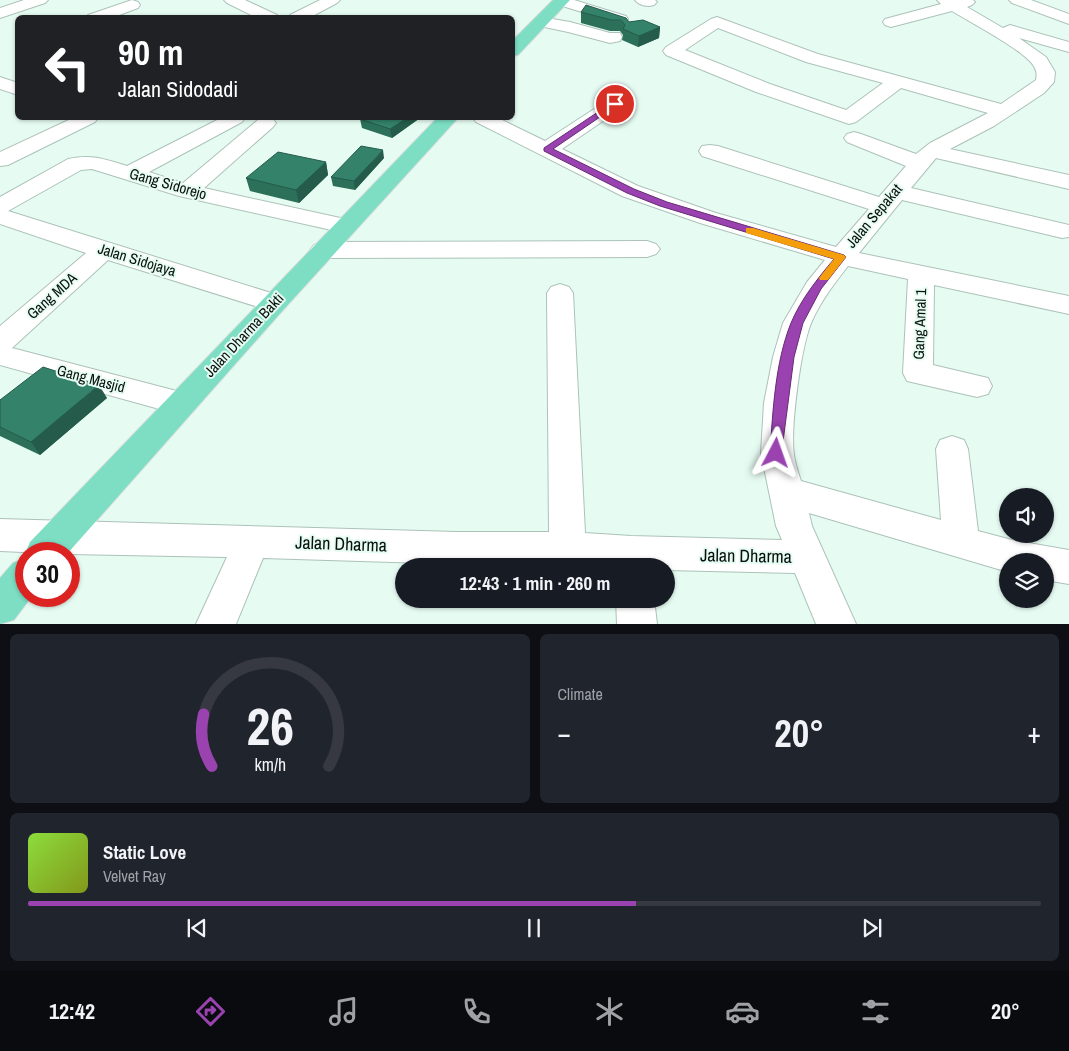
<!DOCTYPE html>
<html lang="en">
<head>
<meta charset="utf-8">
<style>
  :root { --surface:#171b24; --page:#20242c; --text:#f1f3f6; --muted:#9ea1a6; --line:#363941; --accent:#9a43b0 }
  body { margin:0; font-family:"Archivo Narrow",sans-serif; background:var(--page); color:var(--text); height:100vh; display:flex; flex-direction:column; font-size:19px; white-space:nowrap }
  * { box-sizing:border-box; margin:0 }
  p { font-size:16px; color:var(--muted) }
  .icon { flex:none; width:28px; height:28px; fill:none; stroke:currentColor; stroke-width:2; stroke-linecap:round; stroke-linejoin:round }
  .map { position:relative; height:624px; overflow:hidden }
  .side { display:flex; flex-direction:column; gap:10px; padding:10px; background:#0d0f14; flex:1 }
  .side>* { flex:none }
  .top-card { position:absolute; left:15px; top:15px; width:500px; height:105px; border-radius:8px; box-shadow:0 1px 4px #0004; background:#202124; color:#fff; overflow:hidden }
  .buttons { position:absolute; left:999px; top:488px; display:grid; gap:10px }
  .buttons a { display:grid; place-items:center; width:55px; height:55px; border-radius:50%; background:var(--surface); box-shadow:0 1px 4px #0004; font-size:25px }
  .speed { position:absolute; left:15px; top:542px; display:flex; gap:10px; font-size:25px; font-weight:700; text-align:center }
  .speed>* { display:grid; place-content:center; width:65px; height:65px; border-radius:50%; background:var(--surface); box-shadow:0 1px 4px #0004; line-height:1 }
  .speed .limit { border:8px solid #d22; background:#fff; color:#111 }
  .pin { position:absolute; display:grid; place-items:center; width:42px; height:42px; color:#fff; margin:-21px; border:2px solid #fff; border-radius:50%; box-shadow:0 1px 5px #0007 }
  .me { position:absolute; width:55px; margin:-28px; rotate:4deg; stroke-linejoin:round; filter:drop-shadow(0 0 4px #0008) }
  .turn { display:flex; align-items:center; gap:18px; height:105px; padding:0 20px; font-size:22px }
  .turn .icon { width:65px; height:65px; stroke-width:2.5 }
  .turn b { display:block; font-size:35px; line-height:42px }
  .big { font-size:38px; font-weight:800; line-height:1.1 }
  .side .card { flex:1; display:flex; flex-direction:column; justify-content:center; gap:8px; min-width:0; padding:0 18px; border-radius:8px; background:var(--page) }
  .side .dial { align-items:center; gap:0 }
  .dial svg { height:130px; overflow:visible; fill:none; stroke:var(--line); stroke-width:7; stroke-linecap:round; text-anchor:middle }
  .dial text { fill:var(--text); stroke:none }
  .song { display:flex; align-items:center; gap:15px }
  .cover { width:60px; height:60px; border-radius:8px; background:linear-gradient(135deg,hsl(90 70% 55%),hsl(70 70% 35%)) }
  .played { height:5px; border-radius:2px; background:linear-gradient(90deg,var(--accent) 60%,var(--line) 60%) }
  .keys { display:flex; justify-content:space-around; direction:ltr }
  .heat { display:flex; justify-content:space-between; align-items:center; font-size:28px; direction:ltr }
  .side .tiles { flex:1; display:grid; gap:10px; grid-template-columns:1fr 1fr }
  .card:last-child { grid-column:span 2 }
  .trip { position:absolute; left:395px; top:558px; width:280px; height:50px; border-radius:25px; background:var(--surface); box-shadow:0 1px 4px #0004; font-weight:800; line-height:50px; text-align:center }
  .tab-bar { display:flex; height:80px; justify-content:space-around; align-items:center; background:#090b0e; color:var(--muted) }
  .tab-bar .icon { width:35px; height:35px }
  .tab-bar .active { color:var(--accent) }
  .tab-bar b { font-size:22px; color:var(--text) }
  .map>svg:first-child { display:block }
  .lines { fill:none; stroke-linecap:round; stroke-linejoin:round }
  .minor-casing { stroke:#acc2b9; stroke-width:2 }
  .major-casing { stroke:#dddedd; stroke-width:2 }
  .minor { fill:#fff; fill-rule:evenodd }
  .major { fill:#7ddec4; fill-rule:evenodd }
  .wall { fill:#2d705a }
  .shaded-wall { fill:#245b4a }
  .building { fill:#348269; stroke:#245b4a }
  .route { fill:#9a43b0; stroke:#642c72 }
  .slow { fill:#f59e0b }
  .labels { text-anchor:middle; stroke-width:4; stroke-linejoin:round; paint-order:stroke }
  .street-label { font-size:15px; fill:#09110e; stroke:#e6fcf3 }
  .near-street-label { font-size:18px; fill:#09110e; stroke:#e6fcf3 }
</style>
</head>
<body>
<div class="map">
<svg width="1069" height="624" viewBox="0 0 1069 624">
  <rect width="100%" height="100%" fill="#e6fcf3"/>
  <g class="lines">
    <!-- minor casing -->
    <g class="minor-casing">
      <g id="minor">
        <path d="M24,0h24l-3,3 -45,15v-10z"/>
        <path d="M132,0l6,2 2,3 -2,3 -27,10h-25l2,-3z"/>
        <path d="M224,0h21l32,15 2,3h-22l-30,-15z"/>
        <path d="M320,0h20l-3,3 -28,15h-21l2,-3z"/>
        <path d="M554,0h20l52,16 2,3 -2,3h-12l-58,-18z"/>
        <path d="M635,0h20l2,2 -3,3c-6,2 -14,1 -19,-5z"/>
        <path d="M937,0h36l2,2 -3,3 -5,2 36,21 7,-3 59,17v10l-50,-14 27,19 9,15 -1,10 -10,11 -50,33 -44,23 119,26v14l-133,-31 -25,30 158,37v12l-7,1 -160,-38 -43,53 210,43v18l-135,-29 -1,80 55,13 4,8 -4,8 -11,3 -70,-16 -4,-8 5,-94 -60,-13c-14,18 -27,35 -36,55 -11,24 -22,108 -18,134 1,8 4,17 7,26l140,39 -5,-71 4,-9 12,-4 12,4 4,9 10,82 34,9 57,10v34l-24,-4v-19h-37v11l-199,-59 3,13 44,98h-40l-21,-51 -129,-3v-4l-209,-2 -194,-6 -27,66h-40l31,-67 -158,-3 -69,-3v-32l457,13h92l-2,-239 4,-6 9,-3 9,3 4,6 12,240 46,3 151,4 -6,-14 -15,-73 3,-50 9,-46 10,-34 24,-41 18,-22 -125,-37 -78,-27 -146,-74 -3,-4h25l47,23 63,-41 7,-2 7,2 3,4 -3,4 -60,41 76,37 78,27 120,34 33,-38 -167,-53 -3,-5 3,-5 8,-1 8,1 161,51 27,-31 -59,-24 -3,-4 3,-4 7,-2 7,2 55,20 14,-11 58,-30 -87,-25 -45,34 -7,2 -93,-32 -90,-37 -3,-4 3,-4 45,-28 6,-2 101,37 183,50 35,-24c1,-6 1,-9 -3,-15 -10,-15 -63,-43 -81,-54l-61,16 -6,-2 -2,-3 2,-3 56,-15zM718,28l88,34 77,21 -37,27 -76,-26 -85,-34z"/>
        <path d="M1009,0h22l38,14v10l-57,-21z"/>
        <path d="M541,17l29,5 40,11h10l2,4 -2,4 -10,2 -42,-11 -33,-7 -2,-3 2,-3z"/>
        <path d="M0,77l18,6v12l-18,-6z"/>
        <path d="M73,118h25l-3,4 -87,43 -8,1v-14z"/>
        <path d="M221,118h24l-3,4 -93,50 34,11 76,-64h14l3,4 -3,4 -69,61 150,33 3,5 -3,5 -9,2 -166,-37 -87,-27 -11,1 -73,41 276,86 4,6 -4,6 -10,3 -166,-52 -96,88 180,47 5,8 -5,8 -11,4 -181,-50v-39l86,-73 -86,-29v-27l68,-38c24,-5 37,0 59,7z"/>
        <path d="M647,241l9,3 4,5 -4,5 -9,3 -324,1 -9,-3 -4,-5 4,-5 9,-3z"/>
        <path d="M616,599h38l3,25h-40z"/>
      </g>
    </g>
    <!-- major casing -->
    <g class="major-casing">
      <g id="major">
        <path d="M553,0h17l-52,55 -6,1v-15z"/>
        <path d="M437,118h21l-174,191 -217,245h-41v4l-1,-4 5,-12z"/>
        <path d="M26,558v38h6l-18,24 -14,4v-46l13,-15z"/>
      </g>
    </g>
    <!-- minor -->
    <use href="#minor" class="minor"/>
    <!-- major -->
    <use href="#major" class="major"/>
  </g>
  <!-- wall -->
  <g class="wall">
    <path d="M581,12l48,10 31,5 -1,11 -21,9 -16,-7 1,-5 -3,-4h-10l-29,-8z"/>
    <path d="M420,118l-28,20 -30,-10 -2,-9z"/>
    <path d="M384,158l-29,32 -22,-4 -2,-9z"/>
    <path d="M326,162l2,13 -29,28 -49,-12 -4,-13z"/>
    <path d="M107,398l-67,57 -40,-19v-36z"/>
  </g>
  <!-- shaded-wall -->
  <g class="shaded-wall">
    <path d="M660,27l-1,11 -21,9 1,-11z"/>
    <path d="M407,118h13l-28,20 -2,-9z"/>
    <path d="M383,150l1,8 -29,32 -1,-9z"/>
    <path d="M326,162l2,13 -29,28 -3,-13z"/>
    <path d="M99,385l8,13 -67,57 -9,-13z"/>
  </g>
  <!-- building -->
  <g class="building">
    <path d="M586,5l40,13 3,4 14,-2 17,7 -21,9 -16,-7 2,-4 -4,-5h-10l-30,-8z"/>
    <path d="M363,118h44l-17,11 -30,-10z"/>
    <path d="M361,146l22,4 -29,31 -23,-4z"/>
    <path d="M278,152l48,10 -30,28 -50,-12z"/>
    <path d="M43,367l56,18 -68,57 -31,-15v-27z"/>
  </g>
  <!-- route -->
  <path class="route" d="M613,102l6,2 -66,45 81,40 33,13 177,53 2,2 -25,32 -18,34 -9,34 -13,100 -5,1 -4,-1 -2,-4c3,-43 5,-90 21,-130 10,-24 27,-45 43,-64l-174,-53 -33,-13 -83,-42v-3z"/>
  <!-- slow -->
  <path class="slow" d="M746,228h7l91,27 2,2 -18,23h-8l-1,-2 15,-19 -88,-26z"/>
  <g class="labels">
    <!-- street labels -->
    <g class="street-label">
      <text transform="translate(168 184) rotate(16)" y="5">Gang Sidorejo</text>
      <text transform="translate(874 216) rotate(-50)" y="5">Jalan Sepakat</text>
      <text transform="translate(137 260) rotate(17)" y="5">Jalan Sidojaya</text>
      <text transform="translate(52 296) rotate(-42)" y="5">Gang MDA</text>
      <text transform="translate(920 324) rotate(-88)" y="5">Gang Amal 1</text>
      <text transform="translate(244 335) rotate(-47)" y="5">Jalan Dharma Bakti</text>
      <text transform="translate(91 379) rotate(15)" y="5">Gang Masjid</text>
    </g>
    <!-- near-street labels -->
    <g class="near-street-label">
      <text transform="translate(341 544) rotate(2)" y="6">Jalan Dharma</text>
      <text transform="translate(746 556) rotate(1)" y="6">Jalan Dharma</text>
    </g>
  </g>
</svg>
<div class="buttons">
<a><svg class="icon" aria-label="sound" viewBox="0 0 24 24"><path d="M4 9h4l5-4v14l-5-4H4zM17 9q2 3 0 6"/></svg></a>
<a><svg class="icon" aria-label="layers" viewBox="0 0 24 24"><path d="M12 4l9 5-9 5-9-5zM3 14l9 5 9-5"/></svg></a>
</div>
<div class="speed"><div class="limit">30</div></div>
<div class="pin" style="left:615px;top:104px;background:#d93025"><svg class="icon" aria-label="arrive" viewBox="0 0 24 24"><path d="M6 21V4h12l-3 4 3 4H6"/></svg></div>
<svg class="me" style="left:776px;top:453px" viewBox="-20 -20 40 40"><path d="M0-17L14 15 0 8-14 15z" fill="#9a43b0" stroke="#fff" stroke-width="4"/></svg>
<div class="trip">12:43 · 1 min · 260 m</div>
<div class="top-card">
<div class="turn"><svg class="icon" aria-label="left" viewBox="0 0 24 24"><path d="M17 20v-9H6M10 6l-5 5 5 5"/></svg><div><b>90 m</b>Jalan Sidodadi</div></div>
</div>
</div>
<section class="side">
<div class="tiles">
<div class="card dial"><svg viewBox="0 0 100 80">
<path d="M14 69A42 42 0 1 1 86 69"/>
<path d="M14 69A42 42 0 0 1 9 37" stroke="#9a43b0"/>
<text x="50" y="56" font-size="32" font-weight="700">26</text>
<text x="50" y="72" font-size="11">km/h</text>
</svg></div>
<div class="card"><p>Climate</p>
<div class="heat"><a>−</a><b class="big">20°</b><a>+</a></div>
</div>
<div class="card">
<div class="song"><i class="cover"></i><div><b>Static Love</b><p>Velvet Ray</p></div></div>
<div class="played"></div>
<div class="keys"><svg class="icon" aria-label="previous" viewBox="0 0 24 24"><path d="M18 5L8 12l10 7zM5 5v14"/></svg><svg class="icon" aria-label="pause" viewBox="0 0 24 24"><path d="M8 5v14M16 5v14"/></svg><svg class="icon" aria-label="next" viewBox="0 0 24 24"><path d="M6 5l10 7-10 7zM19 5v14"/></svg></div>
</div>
</div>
</section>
<nav class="tab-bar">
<b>12:42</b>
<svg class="icon active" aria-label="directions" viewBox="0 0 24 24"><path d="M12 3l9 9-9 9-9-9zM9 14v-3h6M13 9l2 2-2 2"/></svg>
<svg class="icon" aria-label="music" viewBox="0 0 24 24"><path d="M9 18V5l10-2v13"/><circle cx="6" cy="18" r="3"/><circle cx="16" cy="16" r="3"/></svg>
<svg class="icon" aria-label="phone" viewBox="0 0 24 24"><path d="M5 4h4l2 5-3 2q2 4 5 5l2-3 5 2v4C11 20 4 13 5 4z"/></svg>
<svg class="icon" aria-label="climate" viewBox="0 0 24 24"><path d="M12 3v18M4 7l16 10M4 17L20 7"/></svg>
<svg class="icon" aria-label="car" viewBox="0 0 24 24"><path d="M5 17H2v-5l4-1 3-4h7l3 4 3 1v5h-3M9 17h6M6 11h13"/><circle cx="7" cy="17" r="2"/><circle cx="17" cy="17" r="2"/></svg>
<svg class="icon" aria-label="filters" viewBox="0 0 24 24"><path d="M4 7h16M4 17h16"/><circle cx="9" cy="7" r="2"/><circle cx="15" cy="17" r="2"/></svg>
<b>20°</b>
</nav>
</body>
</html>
